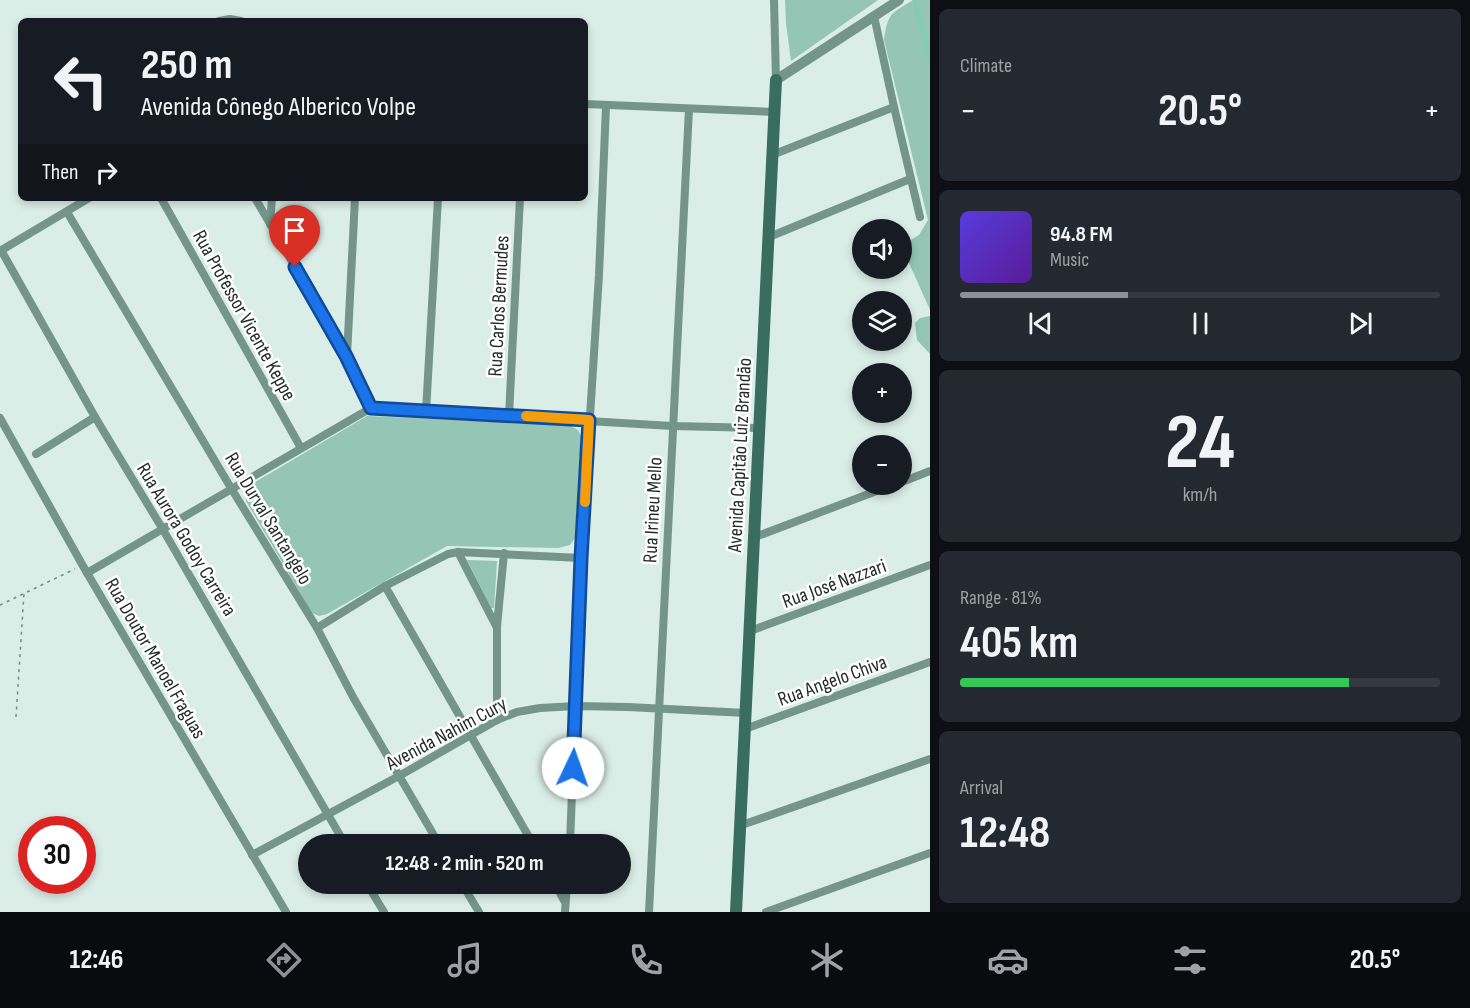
<!DOCTYPE html>
<html lang="en">
<head>
<meta charset="utf-8">
<style>
  :root { --surface:#171b24; --page:#242831; --text:#f1f3f6; --muted:#9ea1a6; --line:#363941; --accent:#8c9099 }
  body { margin:0; font-family:"Sofia Sans Condensed",sans-serif; background:var(--page); color:var(--text); height:100vh; display:flex; flex-direction:column; font-size:22px; white-space:nowrap }
  * { box-sizing:border-box; margin:0 }
  p { font-size:20px; color:var(--muted) }
  .icon { flex:none; width:33px; height:33px; fill:none; stroke:currentColor; stroke-width:2; stroke-linecap:round; stroke-linejoin:round }
  .map { position:relative; flex:1; overflow:hidden }
  .drawer { display:flex; flex-direction:column; gap:9px; padding:9px; background:#0d0f14; width:540px }
  .drawer>* { flex:none }
  .banner { position:absolute; left:18px; top:18px; width:570px; height:183px; border-radius:9px; box-shadow:0 3px 9px #0003; background:#171b24; color:var(--text); overflow:hidden }
  .tools { position:absolute; left:852px; top:219px; display:grid; gap:12px }
  .tools a { display:grid; place-items:center; width:60px; height:60px; border-radius:50%; background:var(--surface); box-shadow:0 3px 9px #0003; font-size:30px }
  .speed { position:absolute; left:18px; top:816px; display:flex; gap:12px; font-size:30px; font-weight:700; text-align:center }
  .speed>* { display:grid; place-content:center; width:78px; height:78px; border-radius:50%; background:var(--surface); box-shadow:0 3px 9px #0003; line-height:1 }
  .speed .limit { border:9px solid #d22; background:#fff; color:#111 }
  .pin { position:absolute; display:grid; place-items:center; width:51px; height:51px; color:#fff; margin:-62px -26px; border-radius:50% 50% 50% 0; rotate:-45deg; box-shadow:0 0 6px #0007 }
  .pin .icon { rotate:45deg }
  .me { position:absolute; width:66px; margin:-33px; rotate:3deg; stroke-linejoin:round; filter:drop-shadow(0 0 4px #0008) }
  .turn { display:flex; align-items:center; gap:21px; height:126px; padding:0 24px; font-size:27px }
  .turn .icon { width:78px; height:78px; stroke-width:2.5 }
  .turn b { display:block; font-size:42px; line-height:51px }
  .then { display:flex; align-items:center; height:57px; padding:0 24px; background:#0003; gap:12px; font-size:22px }
  .big { font-size:45px; font-weight:700; line-height:1.1 }
  .drawer .card { flex:1; display:flex; flex-direction:column; justify-content:center; gap:9px; min-width:0; padding:0 21px; border-radius:9px; background:var(--page) }
  .drawer .dial { align-items:center; gap:0 }
  .dial b { font-size:78px; line-height:1 }
  .song { display:flex; align-items:center; gap:18px }
  .cover { width:72px; height:72px; border-radius:9px; background:linear-gradient(135deg,hsl(250 70% 55%),hsl(270 70% 35%)) }
  .played { height:6px; border-radius:3px; background:linear-gradient(90deg,var(--accent) 35%,var(--line) 35%) }
  .keys { display:flex; justify-content:space-around; direction:ltr }
  .heat { display:flex; justify-content:space-between; align-items:center; font-size:33px; direction:ltr }
  .charge { height:9px; border-radius:4px; background:linear-gradient(90deg,#34c759 81%,var(--line) 0) }
  .trip { position:absolute; left:298px; top:834px; width:333px; height:60px; border-radius:30px; background:var(--surface); box-shadow:0 3px 9px #0003; font-weight:700; line-height:60px; text-align:center }
  .menu { display:flex; height:96px; justify-content:space-around; align-items:center; background:#090b0e; color:var(--muted) }
  .menu .icon { width:42px; height:42px }
  .menu .on { color:var(--accent) }
  .menu b { font-size:27px; color:var(--text) }
  main { display:flex; flex:1; min-height:0 }
  .map>svg:first-child { display:block }
  .green { fill:#94c5b5 }
  .lines { fill:none; stroke-linecap:round; stroke-linejoin:round }
  .stream { stroke:#7bcfb6; stroke-width:3 }
  .path { stroke:#7c8984; stroke-width:1.5; stroke-dasharray:3 4.5; stroke-linecap:butt }
  .minor { stroke:#74958a; stroke-width:8 }
  .tertiary { stroke:#74958a; stroke-width:10 }
  .secondary { stroke:#396d5e; stroke-width:12 }
  .route-casing { stroke:#114b97; stroke-width:15 }
  .route { stroke:#1a73e8; stroke-width:10 }
  .slow { stroke:#f59e0b; stroke-width:10 }
  .labels { text-anchor:middle; stroke-width:5; stroke-linejoin:round; paint-order:stroke }
  .street-label { font-size:20px; fill:#242b28; stroke:#fff }
</style>
</head>
<body>
<main>
<div class="map">
<svg width="930" height="912" viewBox="0 0 930 912">
  <rect width="100%" height="100%" fill="#daede6"/>
  <!-- green -->
  <g class="green">
    <path d="M785,0h93l-87,61 -5,-38z"/>
    <path d="M913,0h17v310l-25,-56 1,-11 13,-8 9,-15 -44,-180c4,-28 7,-26 29,-40z"/>
    <path d="M930,316v38l-13,-14 -2,-17 5,-5z"/>
    <path d="M367,416l202,9 9,5 3,7 -6,101 -5,7 -12,3 -111,-2 -120,68 -8,2 -7,-3 -66,-112 -1,-9 5,-7z"/>
    <path d="M467,560l30,1 -3,47h-3z"/>
  </g>
  <g class="lines">
    <!-- stream -->
    <path class="stream" d="M914,0l16,57"/>
    <!-- path -->
    <g class="path">
      <path d="M0,605l75,-36"/>
      <path d="M16,717l8,-124"/>
    </g>
    <!-- minor -->
    <g class="minor">
      <path d="M774,0l2,80"/>
      <path d="M874,16l20,91 26,110"/>
      <path d="M219,21l11,-2 11,2"/>
      <path d="M585,104l190,8"/>
      <path d="M772,155l122,-48"/>
      <path d="M161,198l140,250"/>
      <path d="M255,198l92,158 24,52"/>
      <path d="M67,212l164,276 86,140 36,69 86,147"/>
      <path d="M270,224l2,-26"/>
      <path d="M769,237l141,-58"/>
      <path d="M1,250l94,167 67,111 183,316"/>
      <path d="M0,251l89,-53"/>
      <path d="M347,356l8,-158"/>
      <path d="M426,412l12,-214"/>
      <path d="M509,415l11,-217"/>
      <path d="M0,418l83,148 203,346"/>
      <path d="M36,454l59,-37"/>
      <path d="M902,482l28,-11"/>
      <path d="M755,537l140,-53"/>
      <path d="M458,552l38,74"/>
      <path d="M87,573l284,-165 301,18 87,2"/>
      <path d="M385,586l148,258"/>
      <path d="M317,628l68,-42 63,-32 10,-2 123,6"/>
      <path d="M750,631l180,-66"/>
      <path d="M497,720v-94l7,-73"/>
      <path d="M745,729l185,-67"/>
      <path d="M739,826l191,-67"/>
      <path d="M570,844l11,-286 18,-283 7,-169"/>
      <path d="M252,855l147,-79 98,-56 20,-8 23,-4 36,-2 52,1 118,6"/>
      <path d="M367,884l17,28"/>
      <path d="M462,884l17,28"/>
      <path d="M555,884l10,18"/>
      <path d="M565,912l2,-28"/>
      <path d="M649,912l40,-803"/>
      <path d="M766,912l164,-59"/>
    </g>
    <!-- tertiary -->
    <path class="tertiary" d="M776,80l123,-80"/>
    <!-- secondary -->
    <path class="secondary" d="M736,912l40,-832"/>
  </g>
  <g class="lines">
    <!-- route casing -->
    <g class="route-casing">
      <path id="route" d="M295,267l51,89 25,52 218,12 -8,138 -8,210"/>
    </g>
    <!-- route -->
    <use href="#route" class="route"/>
    <!-- slow -->
    <path class="slow" d="M526,416l63,4 -4,82"/>
  </g>
  <g class="labels">
    <!-- street labels -->
    <g class="street-label">
      <text transform="translate(498 306) rotate(-87)" y="7">Rua Carlos Bermudes</text>
      <text transform="translate(245 315) rotate(61)" y="7">Rua Professor Vicente Keppe</text>
      <text transform="translate(739 455) rotate(-87)" y="7">Avenida Capitão Luiz Brandão</text>
      <text transform="translate(652 510) rotate(-87)" y="7">Rua Irineu Mello</text>
      <text transform="translate(269 518) rotate(59)" y="7">Rua Durval Santangelo</text>
      <text transform="translate(187 539) rotate(59)" y="7">Rua Aurora Godoy Carreira</text>
      <text transform="translate(834 583) rotate(-20)" y="7">Rua José Nazzari</text>
      <text transform="translate(156 658) rotate(60)" y="7">Rua Doutor Manoel Fraguas</text>
      <text transform="translate(832 680) rotate(-20)" y="7">Rua Angelo Chiva</text>
      <text transform="translate(446 733) rotate(-28)" y="7">Avenida Nahim Cury</text>
    </g>
  </g>
</svg>
<div class="tools">
<a><svg class="icon" aria-label="sound" viewBox="0 0 24 24"><path d="M4 9h4l5-4v14l-5-4H4zM17 9q2 3 0 6"/></svg></a>
<a><svg class="icon" aria-label="layers" viewBox="0 0 24 24"><path d="M12 4l9 5-9 5-9-5zM3 14l9 5 9-5"/></svg></a>
<a>+</a>
<a>−</a>
</div>
<div class="speed"><div class="limit">30</div></div>
<div class="pin" style="left:295px;top:267px;background:#d93025"><svg class="icon" aria-label="arrive" viewBox="0 0 24 24"><path d="M6 21V4h12l-3 4 3 4H6"/></svg></div>
<svg class="me" style="left:573px;top:768px" viewBox="-20 -20 40 40"><circle r="19" fill="#fff"/><path d="M0-13L10 11 0 6-10 11z" fill="#1a73e8"/></svg>
<div class="trip">12:48 · 2 min · 520 m</div>
<div class="banner">
<div class="turn"><svg class="icon" aria-label="left" viewBox="0 0 24 24"><path d="M17 20v-9H6M10 6l-5 5 5 5"/></svg><div><b>250 m</b>Avenida Cônego Alberico Volpe</div></div>
<div class="then">Then<svg class="icon" aria-label="right" viewBox="0 0 24 24"><path d="M7 20v-9h11M14 6l5 5-5 5"/></svg></div>
</div>
</div>
<section class="drawer">
<div class="card"><p>Climate</p>
<div class="heat"><a>−</a><b class="big">20.5°</b><a>+</a></div>
</div>
<div class="card">
<div class="song"><i class="cover"></i><div><b>94.8 FM</b><p>Music</p></div></div>
<div class="played"></div>
<div class="keys"><svg class="icon" aria-label="previous" viewBox="0 0 24 24"><path d="M18 5L8 12l10 7zM5 5v14"/></svg><svg class="icon" aria-label="pause" viewBox="0 0 24 24"><path d="M8 5v14M16 5v14"/></svg><svg class="icon" aria-label="next" viewBox="0 0 24 24"><path d="M6 5l10 7-10 7zM19 5v14"/></svg></div>
</div>
<div class="card dial"><b>24</b><p>km/h</p></div>
<div class="card"><p>Range · 81%</p><b class="big">405 km</b><div class="charge"></div></div>
<div class="card"><p>Arrival</p><b class="big">12:48</b></div>
</section>
</main>
<nav class="menu">
<b>12:46</b>
<svg class="icon on" aria-label="directions" viewBox="0 0 24 24"><path d="M12 3l9 9-9 9-9-9zM9 14v-3h6M13 9l2 2-2 2"/></svg>
<svg class="icon" aria-label="music" viewBox="0 0 24 24"><path d="M9 18V5l10-2v13"/><circle cx="6" cy="18" r="3"/><circle cx="16" cy="16" r="3"/></svg>
<svg class="icon" aria-label="phone" viewBox="0 0 24 24"><path d="M5 4h4l2 5-3 2q2 4 5 5l2-3 5 2v4C11 20 4 13 5 4z"/></svg>
<svg class="icon" aria-label="climate" viewBox="0 0 24 24"><path d="M12 3v18M4 7l16 10M4 17L20 7"/></svg>
<svg class="icon" aria-label="car" viewBox="0 0 24 24"><path d="M5 17H2v-5l4-1 3-4h7l3 4 3 1v5h-3M9 17h6M6 11h13"/><circle cx="7" cy="17" r="2"/><circle cx="17" cy="17" r="2"/></svg>
<svg class="icon" aria-label="filters" viewBox="0 0 24 24"><path d="M4 7h16M4 17h16"/><circle cx="9" cy="7" r="2"/><circle cx="15" cy="17" r="2"/></svg>
<b>20.5°</b>
</nav>
</body>
</html>
